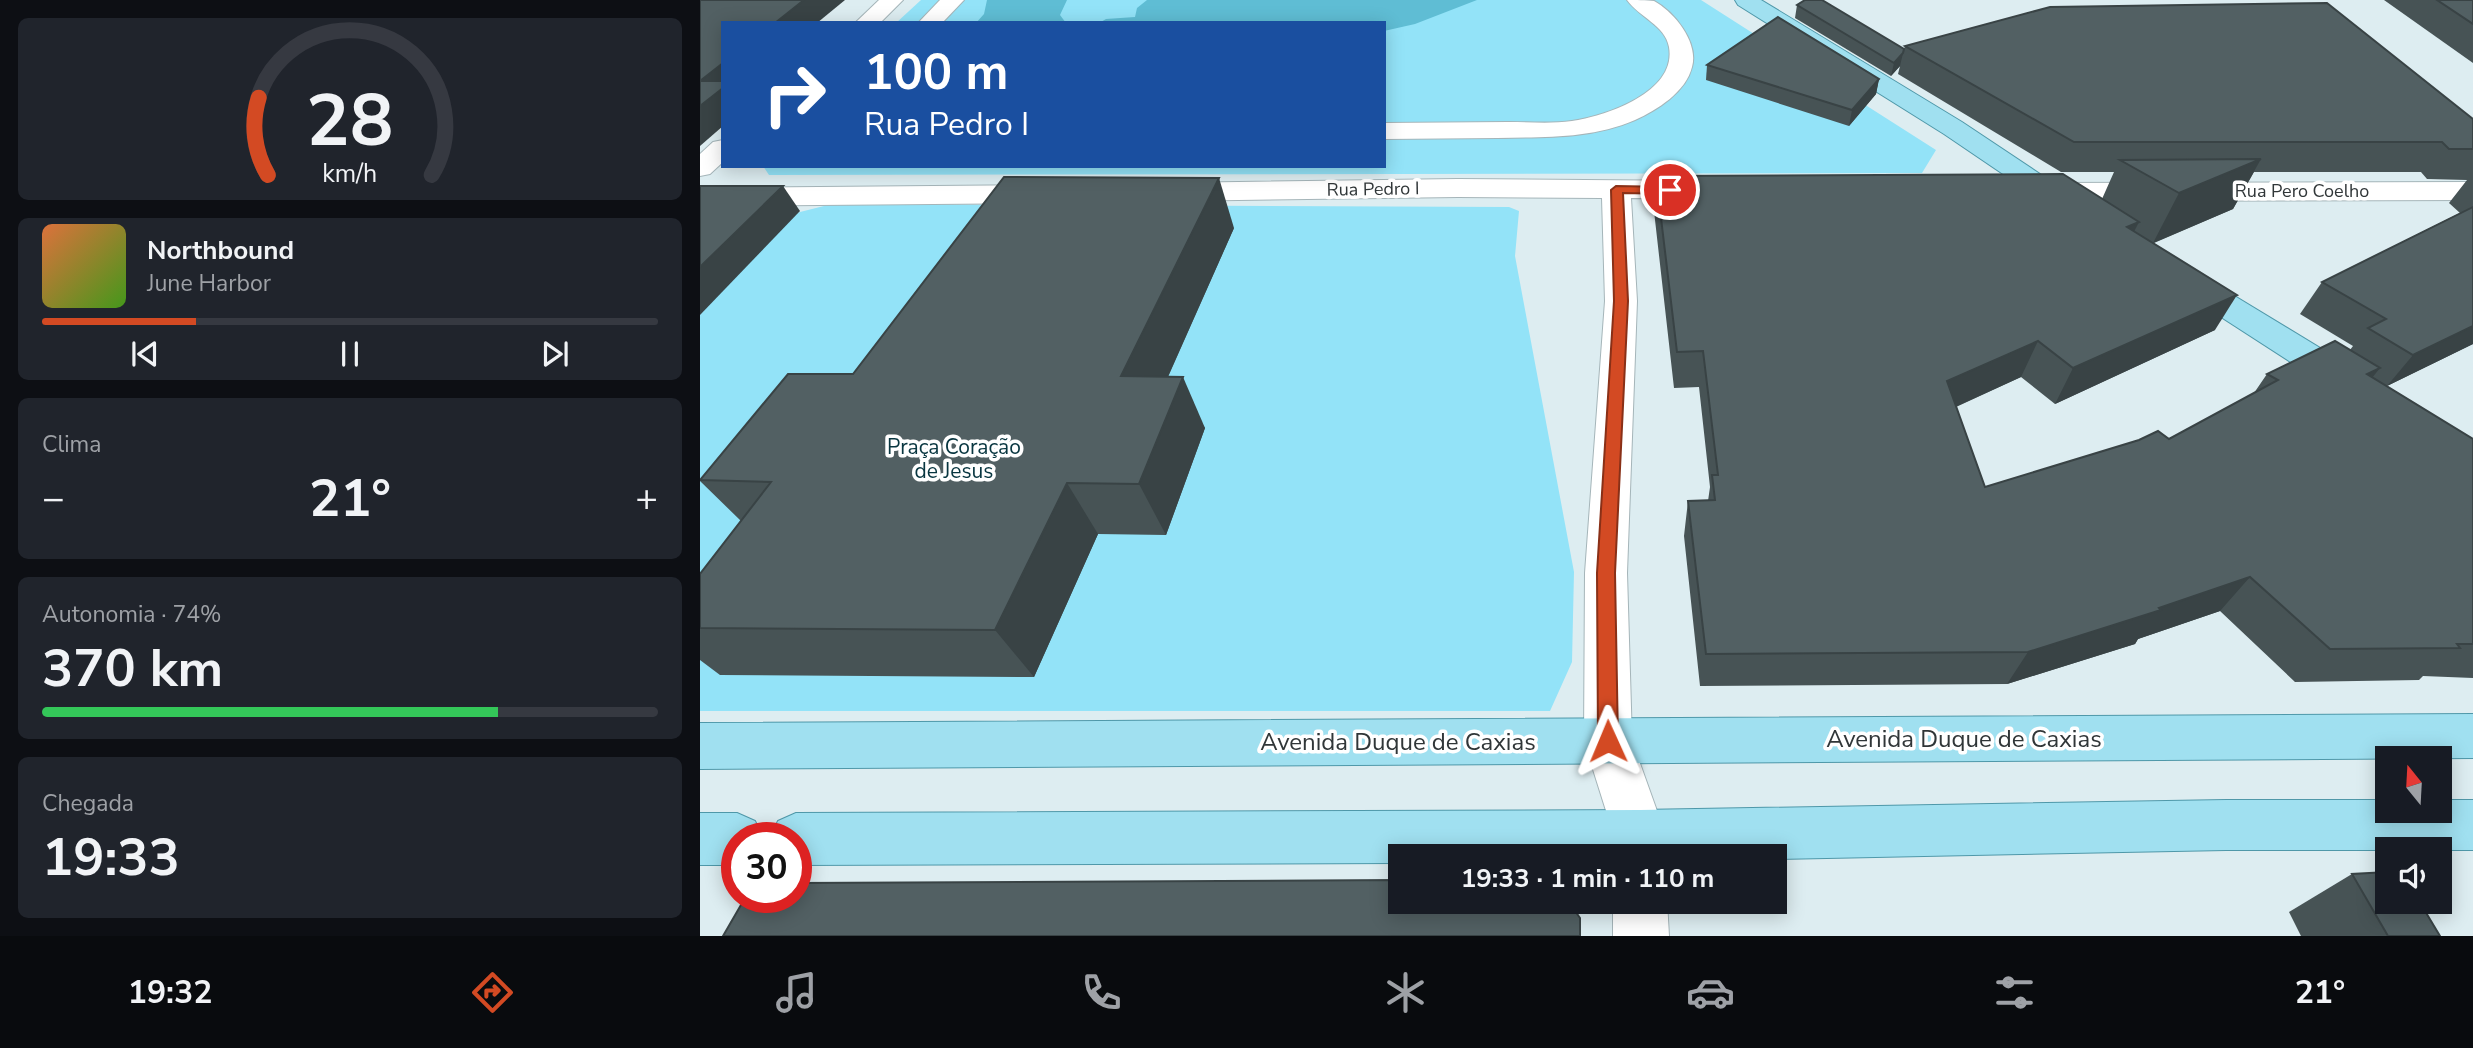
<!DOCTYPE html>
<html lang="pt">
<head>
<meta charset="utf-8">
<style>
  :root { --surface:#171b24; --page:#20242c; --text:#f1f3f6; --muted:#9ea1a6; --line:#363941; --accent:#d34a23 }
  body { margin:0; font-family:"Nunito Sans",sans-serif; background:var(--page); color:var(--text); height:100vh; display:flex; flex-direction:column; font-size:26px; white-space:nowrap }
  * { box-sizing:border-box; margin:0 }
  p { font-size:23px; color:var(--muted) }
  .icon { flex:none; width:38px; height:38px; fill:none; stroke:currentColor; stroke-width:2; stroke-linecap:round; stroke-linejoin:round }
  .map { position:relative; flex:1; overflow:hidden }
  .drawer { display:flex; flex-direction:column; gap:18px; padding:18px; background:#0d0f14; width:700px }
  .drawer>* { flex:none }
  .top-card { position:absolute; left:21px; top:21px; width:665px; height:147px; border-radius:0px; box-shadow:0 4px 18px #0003; background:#1a4fa0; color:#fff; overflow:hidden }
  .needle { width:46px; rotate:342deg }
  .controls { position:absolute; left:1675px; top:746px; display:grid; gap:14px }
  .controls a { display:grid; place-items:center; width:77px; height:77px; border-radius:0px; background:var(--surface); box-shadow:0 4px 18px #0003; font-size:35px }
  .speed { position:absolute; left:21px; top:822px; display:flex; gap:14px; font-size:35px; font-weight:700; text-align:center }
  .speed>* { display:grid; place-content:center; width:91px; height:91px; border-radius:50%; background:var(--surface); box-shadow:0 4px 18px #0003; line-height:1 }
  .speed .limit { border:10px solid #d22; background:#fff; color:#111 }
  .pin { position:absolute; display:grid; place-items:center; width:60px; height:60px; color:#fff; margin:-30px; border:4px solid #fff; border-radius:50%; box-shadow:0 2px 7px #0007 }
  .me { position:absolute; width:77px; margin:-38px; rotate:359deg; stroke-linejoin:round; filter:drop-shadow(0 0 5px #0008) }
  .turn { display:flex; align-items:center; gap:24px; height:147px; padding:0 28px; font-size:32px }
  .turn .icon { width:91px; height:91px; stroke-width:2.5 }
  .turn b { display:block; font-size:49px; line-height:60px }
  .big { font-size:52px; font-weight:700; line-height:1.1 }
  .drawer .widget { flex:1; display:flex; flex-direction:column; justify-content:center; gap:10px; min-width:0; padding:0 24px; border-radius:10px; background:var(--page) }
  .drawer .dial { align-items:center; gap:0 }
  .dial svg { height:182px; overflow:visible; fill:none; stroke:var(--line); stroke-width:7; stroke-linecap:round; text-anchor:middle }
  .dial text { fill:var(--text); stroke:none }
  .song { display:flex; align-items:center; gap:21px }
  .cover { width:84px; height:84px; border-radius:10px; background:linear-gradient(135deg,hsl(20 70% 55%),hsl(100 70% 35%)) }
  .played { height:7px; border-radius:4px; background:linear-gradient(90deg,var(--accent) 25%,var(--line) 25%) }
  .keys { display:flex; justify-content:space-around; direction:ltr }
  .heat { display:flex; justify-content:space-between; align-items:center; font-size:38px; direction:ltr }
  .charge { height:10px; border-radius:5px; background:linear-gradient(90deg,#34c759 74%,var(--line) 0) }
  .trip { position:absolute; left:688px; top:844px; width:399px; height:70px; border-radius:0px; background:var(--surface); box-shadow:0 4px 18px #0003; font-weight:700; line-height:70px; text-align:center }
  .dock { display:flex; height:112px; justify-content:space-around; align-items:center; background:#090b0e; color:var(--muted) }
  .dock .icon { width:49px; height:49px }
  .dock .current { color:var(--accent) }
  .dock b { font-size:32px; color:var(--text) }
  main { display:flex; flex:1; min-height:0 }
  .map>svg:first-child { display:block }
  .green { fill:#93e3f8 }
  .water { fill:#5fbdd4 }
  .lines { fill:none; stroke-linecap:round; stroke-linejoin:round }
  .minor-casing { stroke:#a5b5b9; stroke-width:2 }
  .major-casing { stroke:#4f98a9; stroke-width:2 }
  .minor { fill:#fff; fill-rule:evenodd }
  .major { fill:#a0e0f0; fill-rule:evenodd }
  .wall { fill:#475355; fill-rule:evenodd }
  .shaded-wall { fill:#394345 }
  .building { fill:#526063; stroke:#394345; stroke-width:2 }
  .route { fill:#d34a23; stroke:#893017; stroke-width:2 }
  .labels { text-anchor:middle; stroke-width:7; stroke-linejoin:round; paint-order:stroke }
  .far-street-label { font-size:18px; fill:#303638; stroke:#fff }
  .park-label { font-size:21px; fill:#083640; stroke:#fff }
  .near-street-label { font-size:24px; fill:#303638; stroke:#fff }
</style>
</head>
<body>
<main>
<section class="drawer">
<div class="widget dial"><svg viewBox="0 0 100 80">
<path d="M14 69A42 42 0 1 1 86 69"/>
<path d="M14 69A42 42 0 0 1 10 35" stroke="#d34a23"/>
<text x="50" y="56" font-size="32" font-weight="700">28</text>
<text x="50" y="72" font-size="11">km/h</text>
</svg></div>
<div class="widget">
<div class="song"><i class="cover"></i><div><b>Northbound</b><p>June Harbor</p></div></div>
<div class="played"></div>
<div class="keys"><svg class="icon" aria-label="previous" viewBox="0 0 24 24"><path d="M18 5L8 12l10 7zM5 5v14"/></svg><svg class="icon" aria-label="pause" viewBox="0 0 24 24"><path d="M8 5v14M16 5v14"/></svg><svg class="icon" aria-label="next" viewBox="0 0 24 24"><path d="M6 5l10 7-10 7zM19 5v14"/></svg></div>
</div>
<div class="widget"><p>Clima</p>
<div class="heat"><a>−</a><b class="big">21°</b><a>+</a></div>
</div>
<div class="widget"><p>Autonomia · 74%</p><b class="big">370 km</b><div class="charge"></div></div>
<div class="widget"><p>Chegada</p><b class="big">19:33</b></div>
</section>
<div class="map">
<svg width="1773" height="936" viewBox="0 0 1773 936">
  <rect width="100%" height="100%" fill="#ddedf1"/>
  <!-- green -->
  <g class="green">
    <path d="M221,0h780l235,150 -14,23 -1153,2 -6,-9h621v-143h-488z"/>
    <path d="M132,204l677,3 10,4 -4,45 59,316 -2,90 -22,49h-850v-405l92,-92z"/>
  </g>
  <!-- water -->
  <g class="water">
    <path d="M287,0h80l-7,15 6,8h-90l8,-9z"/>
    <path d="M447,0h330l-62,24 -31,7v-8h-285l7,-4 29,-2 2,-9z"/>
  </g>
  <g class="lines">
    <!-- minor casing -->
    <g class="minor-casing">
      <g id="minor">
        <path d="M179,0h24l-23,23h-25z"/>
        <path d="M240,0h24l-22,23h-24z"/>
        <path d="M927,0c8,0 20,0 27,1 20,11 45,41 38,66 -6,25 -35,43 -57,53 -44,19 -91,17 -138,18 -37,0 -75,1 -113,1v-16c41,0 82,-1 124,-1 21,0 43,2 64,-1 34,-5 105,-29 97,-74 -4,-22 -30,-30 -42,-47z"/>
        <path d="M23,140v22l-13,12 -10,2v-22l13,-12z"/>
        <path d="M758,179l250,2 10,3 4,6 -4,6 -10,3 -77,-1 6,103 -10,272 5,168 34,95v20h-52v-20l-30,-95 1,-168 20,-272 -3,-103 -144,-1 -288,4 -10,-3 -4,-6 4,-6 10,-3z"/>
        <path d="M1773,182v18l-435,1 -10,-3 -4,-6 4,-6 10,-3z"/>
        <path d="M343,185l10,3 4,6 -4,6 -10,3 -343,3v-18z"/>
        <path d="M913,901h54l2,35h-56z"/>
      </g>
    </g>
    <!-- major casing -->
    <g class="major-casing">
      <g id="major">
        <path d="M1035,0h26l201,122 114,76 5,6 -5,6 -10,3 -10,-3 -112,-76 -206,-129z"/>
        <path d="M1484,269l11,3 168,102 5,9 -5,9 -13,3 -13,-3 -164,-106 -5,-7 5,-7z"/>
        <path d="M1773,714v44l-1773,11v-46z"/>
        <path d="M1526,800h161v10h53v-10h33v50h-247l-452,9v-3h-374v7l-604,2v-27h-26l8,-17 18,-8 844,-3z"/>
        <path d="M0,813h37l18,8 8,17h-26v27h-37z"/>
      </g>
    </g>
    <!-- minor -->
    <use href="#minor" class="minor"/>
    <!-- major -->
    <use href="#major" class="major"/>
  </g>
  <!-- wall -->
  <g class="wall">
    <path d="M1684,0h89v63z"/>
    <path d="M1097,5l107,44 1,-3 568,73v225l-86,42 86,53v239l-50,-2 -4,4 -124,2 -75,-71 -82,28 -3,5 -128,40 -307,2 -16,-150 4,-35h20l2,-14 -11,-100 -25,1 -20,-177 2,-35 446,23 12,-27h-53l-163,-98 2,-8 -9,10 -96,-58zM1554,172h167l6,7 40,1 -18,23 11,10 -138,69 -22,32 53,32 -3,4 -83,24 -13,19 -85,46 -184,48 -29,-80 65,-30 34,27 160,-74 -61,-87 79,-34z"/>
    <path d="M1007,65l172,14 -3,15 -27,32 -143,-46z"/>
    <path d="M534,228l-66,149 37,51 -39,107 -68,-1 -64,143 -314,-2 -20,-15v-86l41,-53 -41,-40v-1l153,-106z"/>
    <path d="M1652,874l88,62h-139l-12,-24z"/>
  </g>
  <!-- shaded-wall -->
  <g class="shaded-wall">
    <path d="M104,0h41l-28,23h-42z"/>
    <path d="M1203,53l-3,13 -9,10 3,-13z"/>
    <path d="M23,63v63l-23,20v-65z"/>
    <path d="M1179,79l-3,15 -27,32 3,-16z"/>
    <path d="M1561,159l-28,50 -80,34 26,-50z"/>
    <path d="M519,178l15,50 -89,200 -24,-52z"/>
    <path d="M83,186l17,25 -100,104v-48z"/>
    <path d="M1439,222l-18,35 6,-30z"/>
    <path d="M1537,295l-22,35 -160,74 18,-36z"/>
    <path d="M1773,326v18l-86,42 26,-31z"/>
    <path d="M1338,341l-17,36 -88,40 14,-36z"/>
    <path d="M1680,368l-29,36 16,-30z"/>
    <path d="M483,377l22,51 -39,107 -27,-51z"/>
    <path d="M367,483l31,51 -64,143 -39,-47z"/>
    <path d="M1550,577l-30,34 -82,28 -3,5 -128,40 21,-32z"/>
  </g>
  <!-- building -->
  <g class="building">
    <path d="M0,0h104l-29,23h-52v40l-23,18z"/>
    <path d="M1105,0h17l82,49 -1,4 -9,10 -97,-58z"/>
    <path d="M1737,0h36v24z"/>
    <path d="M1627,3l146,116v30h-24l-7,-7h-368l-169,-96 145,-39z"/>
    <path d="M1078,17l101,62 -27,31 -145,-45z"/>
    <path d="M0,81h23v7l-23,18z"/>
    <path d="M1561,159l-82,34 -59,-33z"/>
    <path d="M1363,174l76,48 -12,5 110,68 -164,73 -35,-27 -91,40 38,106 154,-47 19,-9 11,8 109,-59 -11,-6 68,-33 45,27 -13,6 106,65v205h-16l3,4 -130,1 -80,-72 -91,31 2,2 -133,42 -322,2 -18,-153 27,-1 -3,-25h6l-15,-124 -26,1 -21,-176z"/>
    <path d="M304,177l215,1 -98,198 62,1 -44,107 -72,-1 -72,147 -295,-2v-54l71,-92 -71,-2 88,-106h65z"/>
    <path d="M0,186h83l-83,81z"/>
    <path d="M1773,207v119l-60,29 -45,-27 18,-9 -64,-37z"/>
    <path d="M1687,872v29h32l21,35h-52l-36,-62z"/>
    <path d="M700,880v21h168l12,17v18h-857l22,-38h51v-15z"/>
  </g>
  <!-- route -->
  <path class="route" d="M916,186l54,1 6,3 -6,4 -47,-1 5,108 -13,272 3,168 -3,7 -7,2 -7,-2 -3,-7 -1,-168 17,-272 -3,-111z"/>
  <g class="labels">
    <!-- far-street labels -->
    <g class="far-street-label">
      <text transform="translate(673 189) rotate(-1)" y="6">Rua Pedro I</text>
      <text x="1602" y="197">Rua Pero Coelho</text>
    </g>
    <!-- park labels -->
    <g class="park-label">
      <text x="254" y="454">Praça Coração<tspan x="254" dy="24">de Jesus</tspan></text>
    </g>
    <!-- near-street labels -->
    <g class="near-street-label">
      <text x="1264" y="747">Avenida Duque de Caxias</text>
      <text x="698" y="750">Avenida Duque de Caxias</text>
    </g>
  </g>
</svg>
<div class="controls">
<a><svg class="needle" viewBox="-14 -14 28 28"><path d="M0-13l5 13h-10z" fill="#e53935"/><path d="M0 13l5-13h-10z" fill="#9ea1a6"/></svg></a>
<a><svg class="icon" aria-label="sound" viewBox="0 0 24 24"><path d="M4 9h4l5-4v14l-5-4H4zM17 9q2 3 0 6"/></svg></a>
</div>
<div class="speed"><div class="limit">30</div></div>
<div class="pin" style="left:970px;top:190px;background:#d93025"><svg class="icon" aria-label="arrive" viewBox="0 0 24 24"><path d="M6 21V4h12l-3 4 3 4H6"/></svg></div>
<svg class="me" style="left:908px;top:741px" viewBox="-20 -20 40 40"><path d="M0-17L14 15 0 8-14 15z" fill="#d34a23" stroke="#fff" stroke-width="4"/></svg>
<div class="trip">19:33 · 1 min · 110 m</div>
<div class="top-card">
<div class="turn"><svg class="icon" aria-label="right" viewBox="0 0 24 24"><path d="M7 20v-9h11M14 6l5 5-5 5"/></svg><div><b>100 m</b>Rua Pedro I</div></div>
</div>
</div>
</main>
<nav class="dock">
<b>19:32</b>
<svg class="icon current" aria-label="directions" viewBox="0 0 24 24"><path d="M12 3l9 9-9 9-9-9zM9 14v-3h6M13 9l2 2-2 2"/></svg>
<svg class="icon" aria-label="music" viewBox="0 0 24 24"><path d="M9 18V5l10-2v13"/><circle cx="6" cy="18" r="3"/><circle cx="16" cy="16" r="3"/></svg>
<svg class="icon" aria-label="phone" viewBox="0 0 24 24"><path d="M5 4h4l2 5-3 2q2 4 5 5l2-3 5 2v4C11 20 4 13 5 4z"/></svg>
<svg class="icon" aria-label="climate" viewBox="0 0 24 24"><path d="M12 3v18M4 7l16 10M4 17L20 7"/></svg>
<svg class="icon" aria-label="car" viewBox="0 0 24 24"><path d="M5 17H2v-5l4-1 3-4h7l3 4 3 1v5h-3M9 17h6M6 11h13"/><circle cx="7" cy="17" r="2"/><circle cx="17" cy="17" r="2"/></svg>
<svg class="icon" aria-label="filters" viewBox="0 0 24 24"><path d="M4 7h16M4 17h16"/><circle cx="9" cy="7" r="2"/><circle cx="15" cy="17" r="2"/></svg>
<b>21°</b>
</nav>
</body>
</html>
